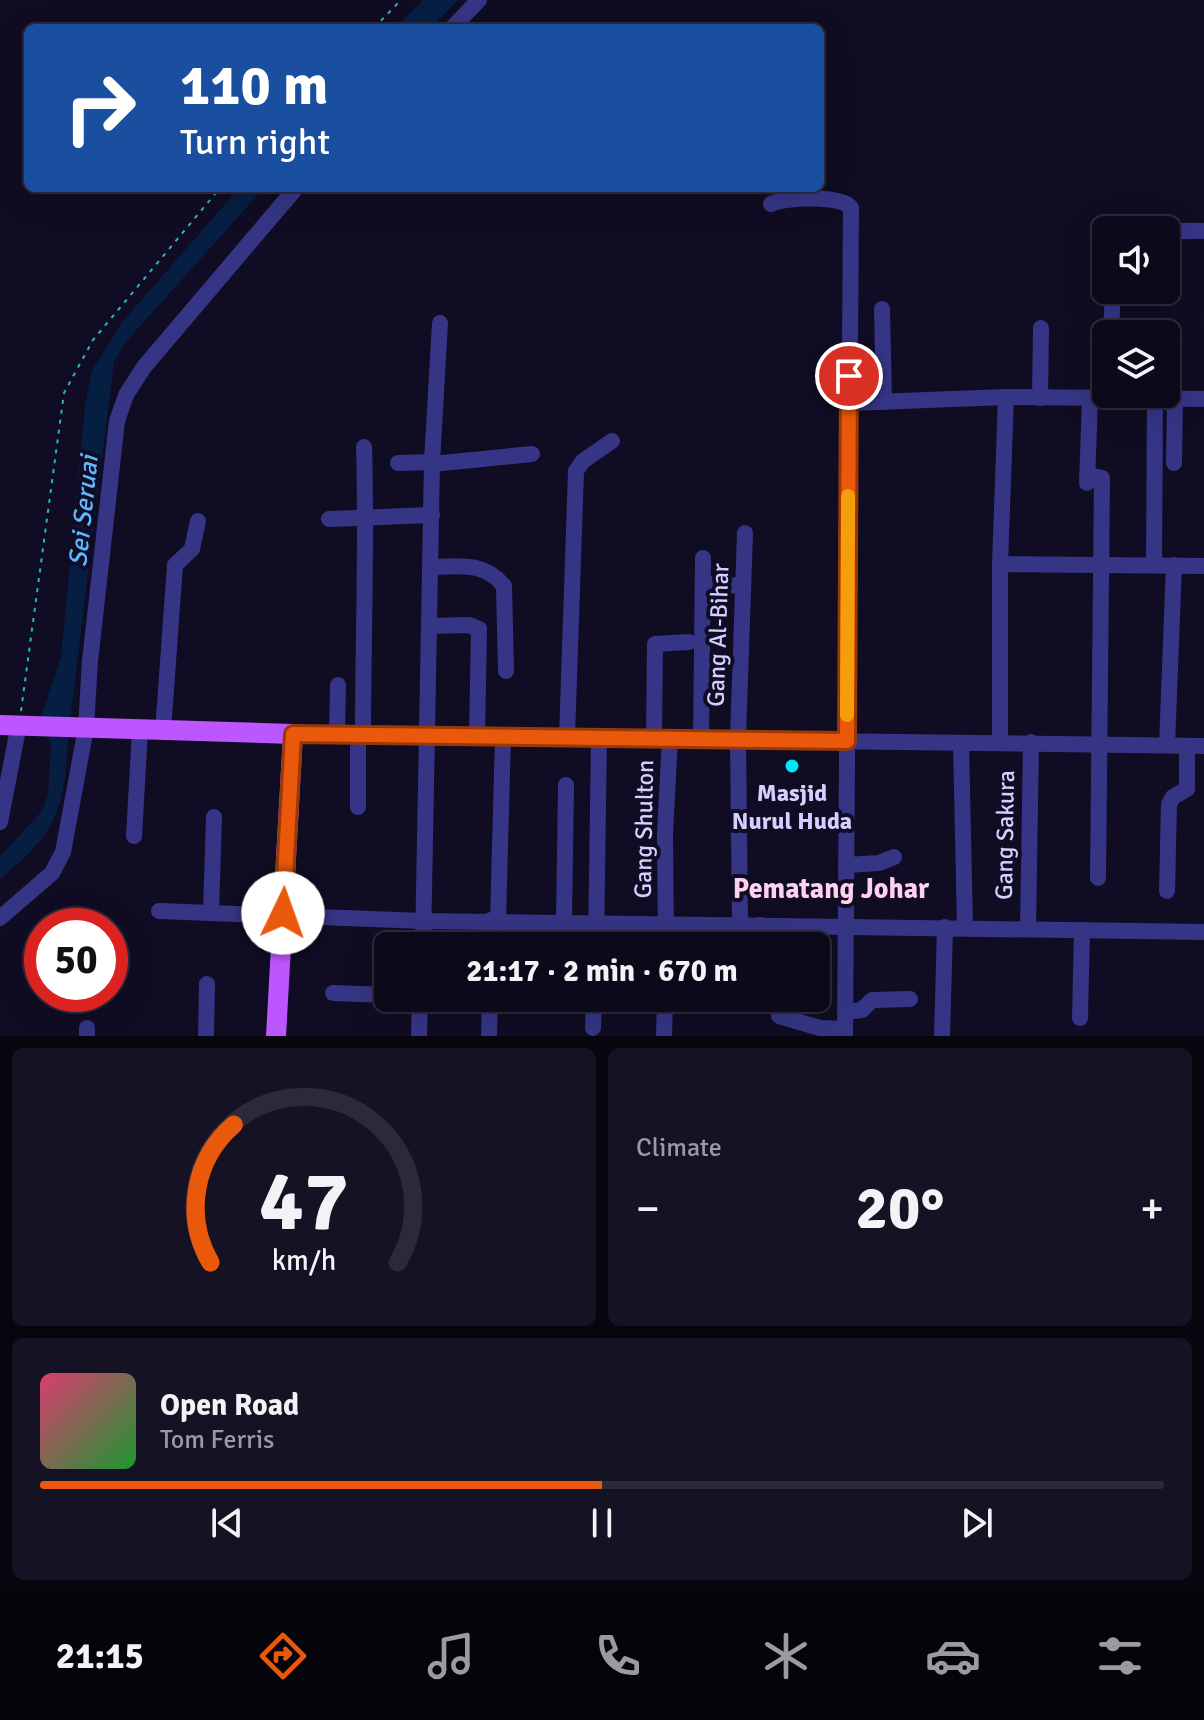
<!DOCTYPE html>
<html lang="en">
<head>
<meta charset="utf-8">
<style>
  :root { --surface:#0c091a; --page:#151223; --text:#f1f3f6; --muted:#9a9aa2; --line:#2c2a39; --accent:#ea580c }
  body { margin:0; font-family:Signika,sans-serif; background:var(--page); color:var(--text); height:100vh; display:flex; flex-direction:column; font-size:30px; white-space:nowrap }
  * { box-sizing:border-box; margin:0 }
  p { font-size:26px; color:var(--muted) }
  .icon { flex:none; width:44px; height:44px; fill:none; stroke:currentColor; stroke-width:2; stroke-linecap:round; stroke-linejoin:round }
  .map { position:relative; height:1036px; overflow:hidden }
  .side { display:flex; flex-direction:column; gap:12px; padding:12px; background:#07050e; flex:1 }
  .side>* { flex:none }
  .guide { position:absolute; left:24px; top:24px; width:800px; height:168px; border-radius:12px; box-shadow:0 8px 32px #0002,0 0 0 2px var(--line); background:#1a4fa0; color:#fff; overflow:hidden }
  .tools { position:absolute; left:1092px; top:216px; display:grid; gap:16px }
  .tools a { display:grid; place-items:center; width:88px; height:88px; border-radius:12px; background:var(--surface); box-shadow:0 8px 32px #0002,0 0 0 2px var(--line); font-size:40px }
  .speed { position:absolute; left:24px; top:908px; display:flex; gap:16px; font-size:40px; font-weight:700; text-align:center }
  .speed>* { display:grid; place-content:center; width:104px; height:104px; border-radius:50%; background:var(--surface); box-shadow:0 8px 32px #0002,0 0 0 2px var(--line); line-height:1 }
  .speed .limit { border:12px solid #d22; background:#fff; color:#111 }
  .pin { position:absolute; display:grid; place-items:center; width:68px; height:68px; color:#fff; margin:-34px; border:4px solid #fff; border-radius:50%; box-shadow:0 2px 8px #0007 }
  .me { position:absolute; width:88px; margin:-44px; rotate:3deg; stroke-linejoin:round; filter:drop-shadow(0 0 6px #0008) }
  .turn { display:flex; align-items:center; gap:28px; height:168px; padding:0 24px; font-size:36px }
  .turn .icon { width:104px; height:104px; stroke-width:2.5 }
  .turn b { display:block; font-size:56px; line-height:68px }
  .big { font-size:60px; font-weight:700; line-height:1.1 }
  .side .tile { flex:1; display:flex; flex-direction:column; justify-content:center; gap:12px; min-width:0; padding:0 28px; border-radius:12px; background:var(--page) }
  .side .dial { align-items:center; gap:0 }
  .dial svg { height:208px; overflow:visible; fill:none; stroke:var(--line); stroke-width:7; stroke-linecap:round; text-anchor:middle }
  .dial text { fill:var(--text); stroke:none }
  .song { display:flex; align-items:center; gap:24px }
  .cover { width:96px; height:96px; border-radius:12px; background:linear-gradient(135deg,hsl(340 70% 55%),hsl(130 70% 35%)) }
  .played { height:8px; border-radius:4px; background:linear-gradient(90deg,var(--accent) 50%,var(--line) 50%) }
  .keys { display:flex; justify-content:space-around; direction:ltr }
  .heat { display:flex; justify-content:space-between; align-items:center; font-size:44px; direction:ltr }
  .side .tiles { flex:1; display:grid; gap:12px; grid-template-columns:1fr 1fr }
  .tile:last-child { grid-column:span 2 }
  .trip { position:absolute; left:374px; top:932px; width:456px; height:80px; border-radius:12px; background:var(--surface); box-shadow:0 8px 32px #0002,0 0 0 2px var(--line); font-weight:700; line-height:80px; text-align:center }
  .tab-bar { display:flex; height:128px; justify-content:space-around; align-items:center; background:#05040a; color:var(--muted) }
  .tab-bar .icon { width:56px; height:56px }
  .tab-bar .selected { color:var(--accent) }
  .tab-bar b { font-size:36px; color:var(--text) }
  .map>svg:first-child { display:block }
  .water { fill:#061e42 }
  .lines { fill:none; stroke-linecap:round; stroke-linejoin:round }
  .path { stroke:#27bbaf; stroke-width:2; stroke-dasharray:4 6; stroke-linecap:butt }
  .minor { stroke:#363585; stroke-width:16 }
  .major { stroke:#bc56ff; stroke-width:20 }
  .route-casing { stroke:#983908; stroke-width:20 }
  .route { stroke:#ea580c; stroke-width:14 }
  .slow { stroke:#f59e0b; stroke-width:14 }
  .poi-dot { fill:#00e7fa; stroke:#100c23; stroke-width:3 }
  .labels { text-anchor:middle; stroke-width:8; stroke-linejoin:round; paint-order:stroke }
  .street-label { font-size:24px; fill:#d3cfff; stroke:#100c23 }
  .poi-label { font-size:24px; font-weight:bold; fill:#d3cfff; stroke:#100c23 }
  .water-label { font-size:26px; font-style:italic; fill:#5db8ff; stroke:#100c23 }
  .quarter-label { font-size:28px; font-weight:bold; fill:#ffd1ef; stroke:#100c23 }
</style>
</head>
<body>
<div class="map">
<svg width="1204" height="1036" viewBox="0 0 1204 1036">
  <rect width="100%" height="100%" fill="#100c23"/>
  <!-- water -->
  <g class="water">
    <path d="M423,0h35l-28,28h-35z"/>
    <path d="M239,188h25l-139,155 -11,18 -46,377c-4,72 -10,94 -68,141v-23l43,-46 5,-17 3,-48 -9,-31 19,-57 24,-252 7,-35 31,-49z"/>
  </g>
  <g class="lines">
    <!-- path -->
    <g class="path">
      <path d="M374,28l27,-28"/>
      <path d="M21,711l43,-318 29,-53 127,-152"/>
    </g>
    <!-- minor -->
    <g class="minor">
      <path d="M452,28l27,-28"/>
      <path d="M771,204c13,-7 73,-9 80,4l-6,828"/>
      <path d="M1116,230l18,-7 26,7"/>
      <path d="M1166,231h38"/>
      <path d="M882,309l2,93"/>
      <path d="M1111,334l2,-44"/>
      <path d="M1040,398l1,-70"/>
      <path d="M849,403l157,-6 198,2"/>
      <path d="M398,463l34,-1"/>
      <path d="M1174,463l1,-64"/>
      <path d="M432,464l100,-10"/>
      <path d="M1088,475l14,3 -4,400"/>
      <path d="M1087,483l3,-85"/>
      <path d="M329,519l103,-4"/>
      <path d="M1000,564l204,2"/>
      <path d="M1154,565l1,-167"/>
      <path d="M432,567c28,-1 53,-5 72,19l2,85"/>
      <path d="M704,584l39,2"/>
      <path d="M431,626l38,-1 10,4 -2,107"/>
      <path d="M163,731l12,-166 17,-16 6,-28"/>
      <path d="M293,734l911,12"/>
      <path d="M337,735l1,-50"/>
      <path d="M358,735v72"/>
      <path d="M363,735c0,-96 4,-192 1,-288"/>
      <path d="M567,737l9,-266 7,-10 29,-20"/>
      <path d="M654,737l1,-93 34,-2"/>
      <path d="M701,738l2,-180"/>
      <path d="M1000,741v-177l6,-167"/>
      <path d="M961,743l4,184"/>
      <path d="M1167,745l7,-180"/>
      <path d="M0,822l19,-98"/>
      <path d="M134,836l6,-106"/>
      <path d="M846,865l33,-2 15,-6"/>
      <path d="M1167,891l2,-87 4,-7 14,-8v-43"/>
      <path d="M159,911l265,10 780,11"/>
      <path d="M211,912l3,-95"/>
      <path d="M0,918l52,-45 11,-21 23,-124 4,-67 27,-240 9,-26 18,-28 152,-179"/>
      <path d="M564,920l2,-135"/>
      <path d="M498,921l5,-185"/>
      <path d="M740,924l-2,-186 7,-205"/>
      <path d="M1028,929l3,-187"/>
      <path d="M423,946l9,-484 8,-139"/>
      <path d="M491,946v-26"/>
      <path d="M596,946l3,-209"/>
      <path d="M666,946l-1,-113 5,-95"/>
      <path d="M759,946l1,-21"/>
      <path d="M333,993l55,2"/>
      <path d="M845,1012l17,-2 10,-10 38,-1"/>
      <path d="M779,1016l41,12 25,1"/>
      <path d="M1080,1018l2,-88"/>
      <path d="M87,1028v8"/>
      <path d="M593,1028l1,-30"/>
      <path d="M206,1036l1,-52"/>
      <path d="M419,1036l1,-38"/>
      <path d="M489,1036l1,-38"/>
      <path d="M664,1036l1,-38"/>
      <path d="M942,1036l3,-109"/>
    </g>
    <!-- major -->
    <path class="major" d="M0,725l293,9 -17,302"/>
  </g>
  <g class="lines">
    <!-- route casing -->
    <g class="route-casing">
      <path id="route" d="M283,913l10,-179 554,7 2,-365"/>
    </g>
    <!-- route -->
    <use href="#route" class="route"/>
    <!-- slow -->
    <path class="slow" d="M847,715l1,-219"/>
  </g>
  <!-- markers -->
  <circle class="poi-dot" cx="792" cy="766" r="8"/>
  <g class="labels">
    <!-- street labels -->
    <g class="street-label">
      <text transform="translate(718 635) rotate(-88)" y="8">Gang Al-Bihar</text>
      <text transform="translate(644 829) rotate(-89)" y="8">Gang Shulton</text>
      <text transform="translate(1005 835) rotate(-89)" y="8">Gang Sakura</text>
    </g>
    <!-- poi labels -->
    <g class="poi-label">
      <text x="792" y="801">Masjid<tspan x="792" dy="28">Nurul Huda</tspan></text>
    </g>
    <!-- water labels -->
    <g class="water-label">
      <text transform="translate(83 511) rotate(-84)" y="9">Sei Seruai</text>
    </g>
    <!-- quarter labels -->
    <g class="quarter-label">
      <text x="831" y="898">Pematang Johar</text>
    </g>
  </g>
</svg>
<div class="tools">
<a><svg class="icon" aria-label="sound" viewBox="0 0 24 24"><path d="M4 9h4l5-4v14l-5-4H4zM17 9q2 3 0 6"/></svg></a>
<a><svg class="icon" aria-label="layers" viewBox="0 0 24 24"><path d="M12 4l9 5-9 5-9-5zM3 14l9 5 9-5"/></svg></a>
</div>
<div class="speed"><div class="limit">50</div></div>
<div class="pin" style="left:849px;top:376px;background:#d93025"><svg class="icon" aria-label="arrive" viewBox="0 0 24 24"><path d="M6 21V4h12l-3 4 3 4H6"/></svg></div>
<svg class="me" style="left:283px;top:913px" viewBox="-20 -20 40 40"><circle r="19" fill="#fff"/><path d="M0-13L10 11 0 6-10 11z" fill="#ea580c"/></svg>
<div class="trip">21:17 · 2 min · 670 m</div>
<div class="guide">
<div class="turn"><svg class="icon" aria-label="right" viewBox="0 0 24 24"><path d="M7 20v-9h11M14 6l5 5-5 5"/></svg><div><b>110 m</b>Turn right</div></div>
</div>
</div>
<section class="side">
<div class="tiles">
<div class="tile dial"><svg viewBox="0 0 100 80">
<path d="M14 69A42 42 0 1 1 86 69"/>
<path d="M14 69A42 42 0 0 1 23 16" stroke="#ea580c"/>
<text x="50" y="56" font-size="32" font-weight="700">47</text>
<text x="50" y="72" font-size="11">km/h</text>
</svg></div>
<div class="tile"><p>Climate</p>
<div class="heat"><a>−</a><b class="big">20°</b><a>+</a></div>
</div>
<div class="tile">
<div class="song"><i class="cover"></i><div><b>Open Road</b><p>Tom Ferris</p></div></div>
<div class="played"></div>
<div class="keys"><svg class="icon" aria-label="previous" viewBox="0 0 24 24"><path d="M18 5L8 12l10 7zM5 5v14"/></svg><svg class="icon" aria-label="pause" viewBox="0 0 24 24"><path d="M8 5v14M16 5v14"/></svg><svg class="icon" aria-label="next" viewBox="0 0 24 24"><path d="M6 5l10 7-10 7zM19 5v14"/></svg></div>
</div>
</div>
</section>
<nav class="tab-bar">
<b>21:15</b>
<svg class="icon selected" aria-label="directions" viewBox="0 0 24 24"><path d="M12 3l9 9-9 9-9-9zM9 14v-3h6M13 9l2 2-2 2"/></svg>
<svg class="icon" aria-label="music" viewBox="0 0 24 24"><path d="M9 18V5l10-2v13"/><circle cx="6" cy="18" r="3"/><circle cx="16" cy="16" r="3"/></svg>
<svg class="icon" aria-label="phone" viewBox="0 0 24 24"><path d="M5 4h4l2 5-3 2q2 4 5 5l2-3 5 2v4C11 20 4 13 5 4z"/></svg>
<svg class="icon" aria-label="climate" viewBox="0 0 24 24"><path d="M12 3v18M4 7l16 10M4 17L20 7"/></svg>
<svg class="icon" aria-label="car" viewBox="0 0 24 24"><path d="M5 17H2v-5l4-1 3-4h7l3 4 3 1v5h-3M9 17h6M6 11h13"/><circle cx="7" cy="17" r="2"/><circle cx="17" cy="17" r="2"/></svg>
<svg class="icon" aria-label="filters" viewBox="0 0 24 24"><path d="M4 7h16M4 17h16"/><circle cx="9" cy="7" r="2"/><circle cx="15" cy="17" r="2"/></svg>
</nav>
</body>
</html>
